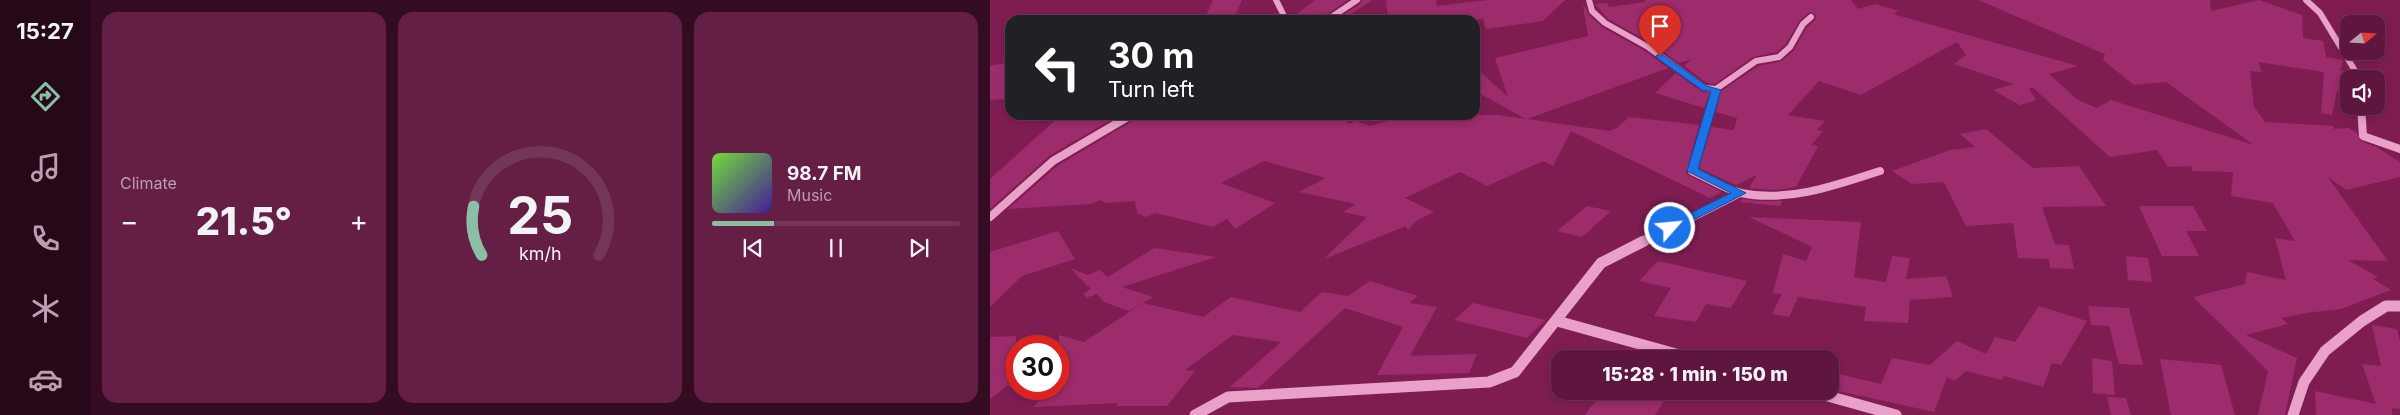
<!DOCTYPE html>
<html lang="en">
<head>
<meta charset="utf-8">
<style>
  :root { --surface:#5f163e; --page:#651f45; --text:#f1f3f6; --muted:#ba9fb0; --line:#733558; --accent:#8abfa5 }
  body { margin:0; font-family:Inter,sans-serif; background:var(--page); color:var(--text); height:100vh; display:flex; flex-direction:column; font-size:19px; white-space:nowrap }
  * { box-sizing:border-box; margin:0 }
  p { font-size:16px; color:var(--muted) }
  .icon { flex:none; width:28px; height:28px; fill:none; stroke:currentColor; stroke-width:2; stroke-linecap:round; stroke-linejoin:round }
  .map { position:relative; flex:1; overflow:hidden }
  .drawer { display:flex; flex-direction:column; gap:12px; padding:12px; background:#340c22; width:900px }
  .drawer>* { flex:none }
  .hud { position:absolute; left:15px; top:15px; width:475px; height:105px; border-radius:15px; box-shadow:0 2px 8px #0003,0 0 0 1px var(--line); background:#202124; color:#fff; overflow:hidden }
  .needle { width:32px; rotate:72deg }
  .controls { position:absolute; left:1350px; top:15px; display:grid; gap:10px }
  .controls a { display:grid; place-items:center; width:45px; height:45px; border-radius:10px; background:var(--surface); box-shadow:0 2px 8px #0003,0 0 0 1px var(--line); font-size:25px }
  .speed { position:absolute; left:15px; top:335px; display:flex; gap:10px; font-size:25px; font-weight:700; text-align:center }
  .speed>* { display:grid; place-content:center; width:65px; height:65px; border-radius:50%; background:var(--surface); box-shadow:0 2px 8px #0003,0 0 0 1px var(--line); line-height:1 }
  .speed .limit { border:8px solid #d22; background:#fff; color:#111 }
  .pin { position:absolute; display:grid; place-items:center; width:42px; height:42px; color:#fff; margin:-51px -21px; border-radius:50% 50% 50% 0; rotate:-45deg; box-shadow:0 0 5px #0007 }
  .pin .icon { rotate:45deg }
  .me { position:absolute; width:55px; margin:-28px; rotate:63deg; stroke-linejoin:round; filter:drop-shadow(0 0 4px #0008) }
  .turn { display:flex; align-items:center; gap:18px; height:105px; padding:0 20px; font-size:22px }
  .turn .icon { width:65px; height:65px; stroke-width:2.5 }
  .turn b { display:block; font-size:35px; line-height:42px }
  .big { font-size:38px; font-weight:800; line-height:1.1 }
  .drawer .widget { flex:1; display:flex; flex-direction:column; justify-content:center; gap:8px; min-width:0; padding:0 18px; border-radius:15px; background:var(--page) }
  .drawer .dial { align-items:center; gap:0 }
  .dial svg { height:130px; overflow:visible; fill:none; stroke:var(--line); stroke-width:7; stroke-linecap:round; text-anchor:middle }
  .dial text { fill:var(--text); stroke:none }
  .song { display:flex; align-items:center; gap:15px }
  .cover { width:60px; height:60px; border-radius:8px; background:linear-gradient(135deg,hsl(100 70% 55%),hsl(260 70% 35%)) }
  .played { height:5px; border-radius:2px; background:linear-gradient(90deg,var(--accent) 25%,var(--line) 25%) }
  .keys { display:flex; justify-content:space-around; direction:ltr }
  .heat { display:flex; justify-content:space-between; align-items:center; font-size:28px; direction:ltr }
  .drawer .tiles { flex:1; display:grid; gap:12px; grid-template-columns:repeat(3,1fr) }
  .trip { position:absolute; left:561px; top:350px; width:288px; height:50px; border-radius:15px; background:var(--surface); box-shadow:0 2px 8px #0003,0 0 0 1px var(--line); font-weight:800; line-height:50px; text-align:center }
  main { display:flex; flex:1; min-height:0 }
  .menu { display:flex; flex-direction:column; width:90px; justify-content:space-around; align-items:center; background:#260919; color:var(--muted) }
  .menu .icon { width:35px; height:35px }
  .menu .on { color:var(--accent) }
  .menu b { font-size:22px; color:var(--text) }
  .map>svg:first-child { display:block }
  .building { fill:#9d2c6c }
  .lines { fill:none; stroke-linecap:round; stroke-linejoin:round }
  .minor-far2 { stroke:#e9a1ca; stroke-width:6 }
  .minor-far1 { stroke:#e9a1ca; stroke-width:8 }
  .minor { stroke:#e9a1ca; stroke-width:11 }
  .route { fill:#1a73e8; stroke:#114b97 }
</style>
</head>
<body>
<main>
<nav class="menu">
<b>15:27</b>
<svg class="icon on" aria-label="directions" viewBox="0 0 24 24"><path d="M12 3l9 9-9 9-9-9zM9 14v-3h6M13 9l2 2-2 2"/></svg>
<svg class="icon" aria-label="music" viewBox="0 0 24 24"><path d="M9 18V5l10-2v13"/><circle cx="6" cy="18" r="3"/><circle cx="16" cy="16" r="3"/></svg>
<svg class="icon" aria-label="phone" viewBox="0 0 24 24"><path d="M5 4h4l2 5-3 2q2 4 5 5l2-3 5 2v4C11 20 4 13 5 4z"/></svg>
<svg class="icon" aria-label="climate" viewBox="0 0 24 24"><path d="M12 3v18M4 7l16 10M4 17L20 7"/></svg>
<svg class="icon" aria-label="car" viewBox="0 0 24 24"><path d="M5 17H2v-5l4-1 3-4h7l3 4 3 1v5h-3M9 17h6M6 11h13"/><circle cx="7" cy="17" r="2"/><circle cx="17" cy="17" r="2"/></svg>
</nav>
<section class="drawer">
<div class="tiles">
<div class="widget"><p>Climate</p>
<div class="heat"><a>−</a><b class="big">21.5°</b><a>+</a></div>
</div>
<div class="widget dial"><svg viewBox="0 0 100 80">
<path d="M14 69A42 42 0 1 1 86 69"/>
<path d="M14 69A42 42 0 0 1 9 39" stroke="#8abfa5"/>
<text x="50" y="56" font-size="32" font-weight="700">25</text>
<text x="50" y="72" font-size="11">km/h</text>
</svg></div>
<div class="widget">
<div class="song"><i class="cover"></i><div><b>98.7 FM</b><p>Music</p></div></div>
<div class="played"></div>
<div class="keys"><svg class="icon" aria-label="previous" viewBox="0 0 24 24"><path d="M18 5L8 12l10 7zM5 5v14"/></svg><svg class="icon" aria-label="pause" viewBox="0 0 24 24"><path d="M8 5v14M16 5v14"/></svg><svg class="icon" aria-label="next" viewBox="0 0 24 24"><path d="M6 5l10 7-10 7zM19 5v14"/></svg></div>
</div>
</div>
</section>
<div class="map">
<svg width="1410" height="415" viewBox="0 0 1410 415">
  <rect width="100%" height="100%" fill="#7f1d53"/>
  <!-- building -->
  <g class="building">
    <path d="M223,0h29l-9,20h-29z"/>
    <path d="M325,0h33l-25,17 -31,1z"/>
    <path d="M372,0h10l-25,17h-7l20,-13z"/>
    <path d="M396,0h50l1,6 51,-6h77l-22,21 -57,8 -3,-10 -81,1v-2l-14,1z"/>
    <path d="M654,0h207l7,9 17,-5 24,7 -6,3 185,52 -29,8 29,26 19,8 14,-8 143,45 -88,-63 -32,3 -31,-25 2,-6 -127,-54h232l1,11 48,-11 43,15 1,23 20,3 3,16 17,3 -3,11h5l-1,21 -7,-1 -5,24 -11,-2 3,-41 -66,-10 4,10 -12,-1 4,36 11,15 68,4 1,3 15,-1 8,5 4,8 17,7 22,14v15l-54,13 -19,-14 61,85 -40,-1 30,17 -5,2 18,11 -50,19 -35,4 -25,5 7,6 -42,11 51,23 -12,57h-27l10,-44 -75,-74 52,-13 2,-12 39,8 -11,-42 20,3 -22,-38 -42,-7 2,-24 -40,-1 -2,-5 -23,1 -11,-17 -47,7 -78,-70 -3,2 7,11 -16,5 -27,-15 21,-6 -60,-20 12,-9 -9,-13 -96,53 -42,-14 -31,34 37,6 -8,9 6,1 -12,14 7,1 -22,41 -20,3 -27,-2 8,-13 -21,10 -37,-17 12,-41 23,3 3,-12 -21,-6 4,-20 38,-26 24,-5 12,-11 13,-23 9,-8 -1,-5 -5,-2 -10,8 -14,24 -9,8 -24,5 -38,27 -8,-1 -23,-17 8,-7 -13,4 -28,-20 -43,-24 -13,-15 12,-1 2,4 37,-5z"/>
    <path d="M593,6h2l3,8 14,13 43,24 23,17 -141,51 83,12 8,-4 11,-10 70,8 -13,48 4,3 32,16 -12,6 -139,-67 -18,35 -10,-5 -56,25 -27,-14 -55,26 29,14 -18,9 -8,9 -2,-4 -82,33 43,-42 -24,-5 13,-8 -57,-12 27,-14 -62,-17 -43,22 54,20 -40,26 -8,-10 -14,8 -57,-14 -10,4 -9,-4 -2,-12 -30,2 -5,-3 -9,4 -83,5 49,-43 77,-46 3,-5h204l8,9 8,-3 13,5 40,-11h87l29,4 -51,-28v-24l33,30 -13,-39 93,-22z"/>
    <path d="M20,62v37l-20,1v-34z"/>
    <path d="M686,73l26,19 8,1 -6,15 -49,-15z"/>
    <path d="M71,115h58l-70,41 -59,53v-30z"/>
    <path d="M996,129l47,39 46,-2 27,40 -64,1 13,37 14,1 5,24 -24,-1 -1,-9 -31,-1 -5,-35 -47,3 -22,-44 -32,2 -20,-13 58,-21 25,-3 -15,-13z"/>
    <path d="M752,199l16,2h24l-2,5 -40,-4z"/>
    <path d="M597,206l24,5 -29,26 -25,-6z"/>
    <path d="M1149,206h54l14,25h-21l13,25h-37z"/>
    <path d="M759,217l112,5 -7,55 32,5 6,-26 18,2 -4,21 40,-3 7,21 -43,3 -2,23 -44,-2 2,-14 -68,-10 -9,20 -17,-3 10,-20 -9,-1 10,-39 23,7 6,-14z"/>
    <path d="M68,231l17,28 -53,17 -32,31v-55z"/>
    <path d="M164,248l62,9 -94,30 31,10 -24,14 -25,-9 -7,-8 -11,4 -2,-5 7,-4 -21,-21 18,7 12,-5 8,7z"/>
    <path d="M1136,256l22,2 4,24 -24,-2z"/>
    <path d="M668,261l89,20 -16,27 -25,-4 -10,18 -42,-6 17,-28 -32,-7z"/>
    <path d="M380,281l48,15 -9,7 28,4 -27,49 67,-2 -8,19 -92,2 26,-48 -58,-19 -87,80 -28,-1 51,-45 -48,-7 -48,35 10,1 -28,35h-52l3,-3 -85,4 17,-18h9v-54l25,7 59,-39 60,14 28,-20 69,15 22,-20 26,4z"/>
    <path d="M483,303l72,17 -18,18 -73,-18z"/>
    <path d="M1049,306l48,15 -26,44 -9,-2 -9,24 -39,-11 -2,4 -36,-9 -11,10 -8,-4 -13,35 -104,-23v-17l51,12 11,-26 38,7 27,-24 29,13 9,-17 20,5z"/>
    <path d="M1098,306l41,2 14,57 -24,-1 -10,-38 -18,-1z"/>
    <path d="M1382,325l25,4 3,12v68l-8,-1v7h-76l-1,-24 61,13 -14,-40 19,2z"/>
    <path d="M26,336v51l-9,-1 -17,13v-62z"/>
    <path d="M1102,358l20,3 3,34 -22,-2z"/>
    <path d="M1170,359l61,6 14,50h-64z"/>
    <path d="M613,391h68l-16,24h-70z"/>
    <path d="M1117,397l19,1 5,17h-20z"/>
  </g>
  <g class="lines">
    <!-- minor-far2 -->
    <g class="minor-far2">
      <path d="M286,0l10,20"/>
      <path d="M599,0l3,11 13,12 43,24 57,41 11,1"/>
      <path d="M1316,0l14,13 40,66"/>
      <path d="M337,20l30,-20"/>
      <path d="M721,107l5,-18 40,-28 23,-4 11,-10 13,-23 8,-7"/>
    </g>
    <!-- minor-far1 -->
    <g class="minor-far1">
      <path d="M721,106l-19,65c16,7 32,18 49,22 46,10 96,-8 139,-22"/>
      <path d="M1371,106l2,30 37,13"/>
      <path d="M0,217l63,-56 78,-46"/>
      <path d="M652,243l98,-50"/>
    </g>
    <!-- minor -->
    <g class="minor">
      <path d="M567,321l137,38"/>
      <path d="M820,391l86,24"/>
      <path d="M205,415l33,-18 261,-15 26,-10 86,-109 43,-22"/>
      <path d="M1303,415l11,-33 21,-31 37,-30 24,-15h14"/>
    </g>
  </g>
  <!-- route -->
  <path class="route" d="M670,53l47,33 14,4 -23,79 48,24 -76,39 -5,-4 1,-3 65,-32 -44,-22 24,-80 -9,-1 -45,-32 -1,-2z"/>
</svg>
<div class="controls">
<a><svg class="needle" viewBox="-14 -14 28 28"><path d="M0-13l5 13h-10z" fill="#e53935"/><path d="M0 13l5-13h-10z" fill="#ba9fb0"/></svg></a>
<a><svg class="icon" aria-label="sound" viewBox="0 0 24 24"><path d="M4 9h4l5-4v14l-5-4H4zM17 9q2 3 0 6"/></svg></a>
</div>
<div class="speed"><div class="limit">30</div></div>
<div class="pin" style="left:670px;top:56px;background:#d93025"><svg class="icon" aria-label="arrive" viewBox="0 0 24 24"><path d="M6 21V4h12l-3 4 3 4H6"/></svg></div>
<svg class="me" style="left:680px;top:228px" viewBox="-20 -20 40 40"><circle r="17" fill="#1a73e8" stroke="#fff" stroke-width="3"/><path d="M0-11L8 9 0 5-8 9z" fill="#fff"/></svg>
<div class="trip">15:28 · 1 min · 150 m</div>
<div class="hud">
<div class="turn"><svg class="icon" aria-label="left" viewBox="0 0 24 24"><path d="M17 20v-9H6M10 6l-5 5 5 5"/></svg><div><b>30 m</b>Turn left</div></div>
</div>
</div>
</main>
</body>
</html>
